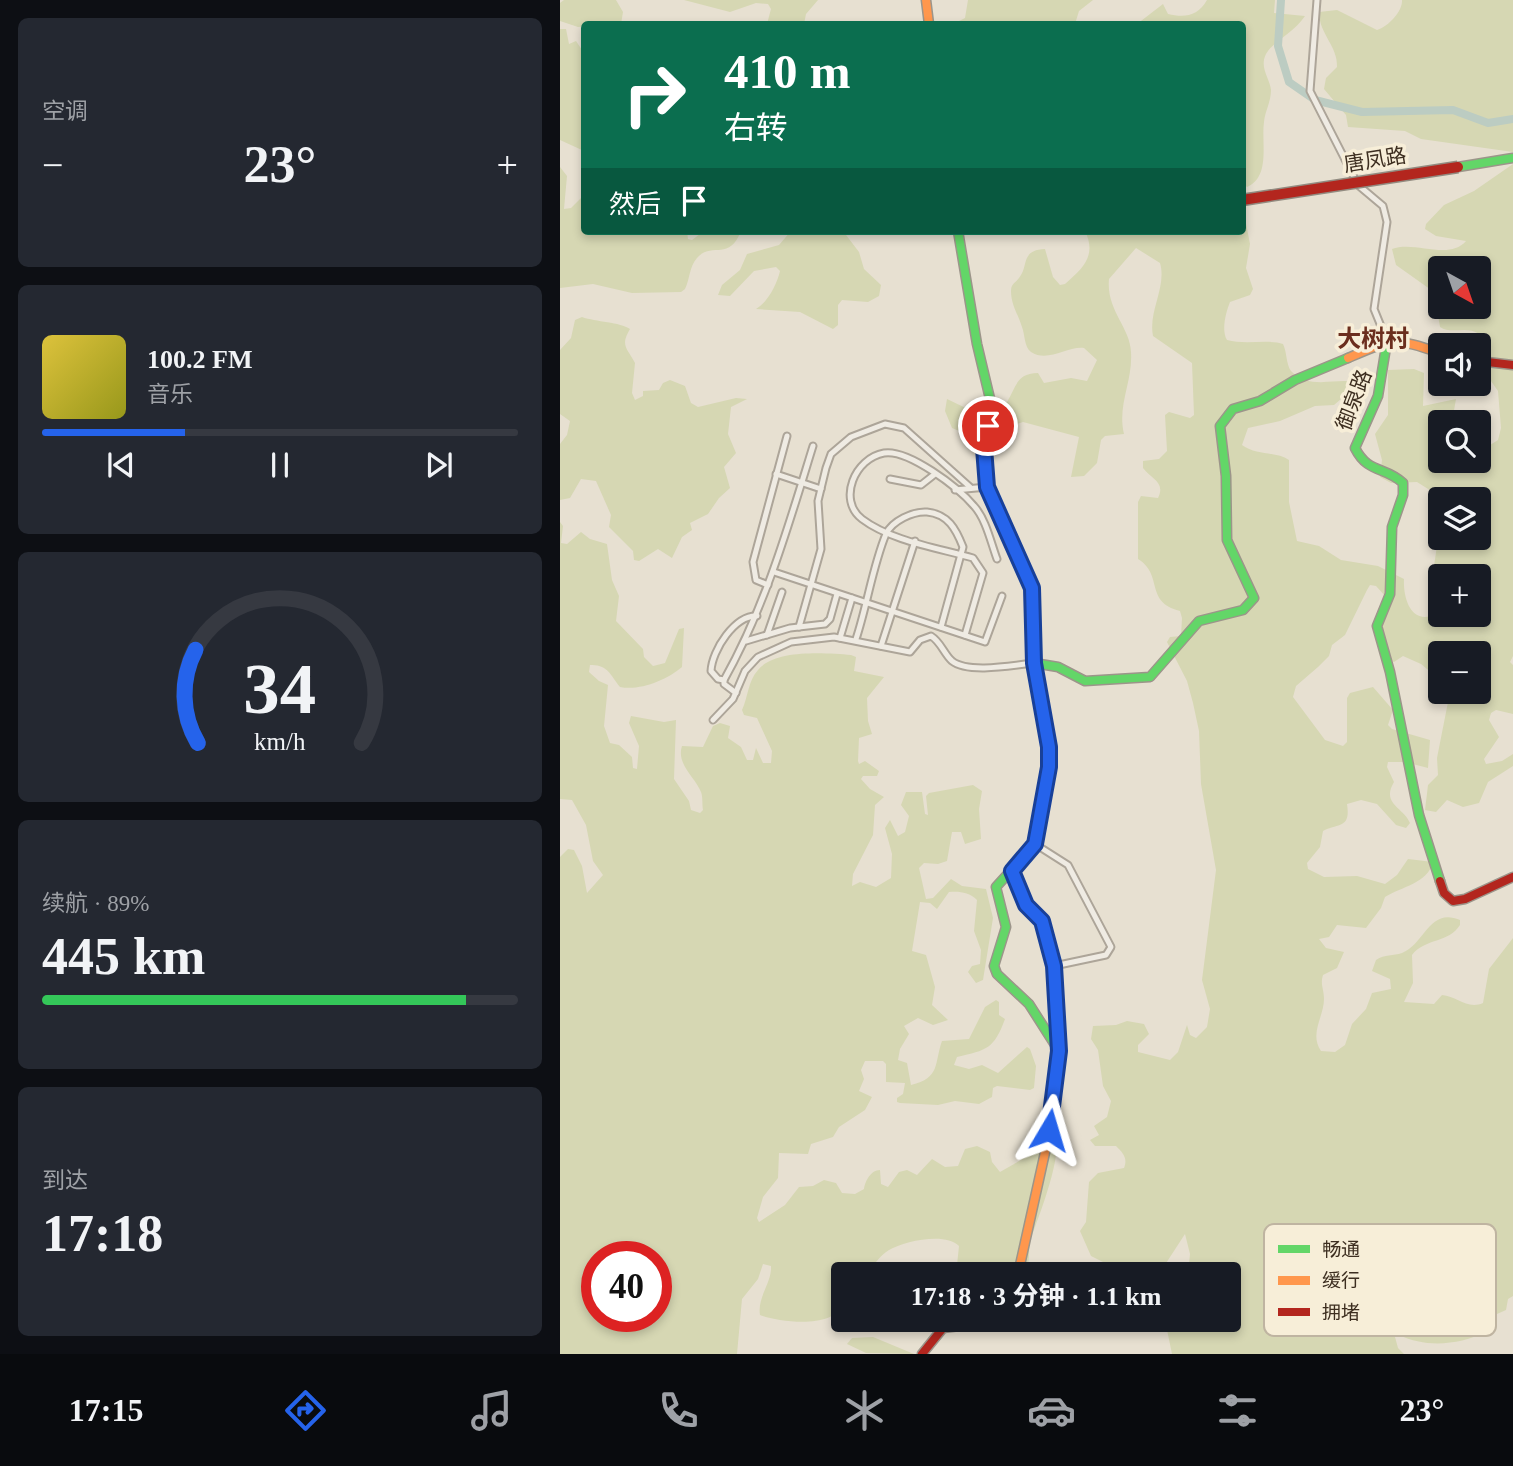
<!DOCTYPE html>
<html lang="zh">
<head>
<meta charset="utf-8">
<style>
  :root { --surface:#171b24; --page:#242831; --text:#f1f3f6; --muted:#9ea1a6; --line:#363941; --accent:#2563eb }
  body { margin:0; font-family:"Times New Roman","Noto Sans SC",serif; background:var(--page); color:var(--text); height:100vh; display:flex; flex-direction:column; font-size:26px; white-space:nowrap }
  * { box-sizing:border-box; margin:0 }
  p { font-size:23px; color:var(--muted) }
  .icon { flex:none; width:38px; height:38px; fill:none; stroke:currentColor; stroke-width:2; stroke-linecap:round; stroke-linejoin:round }
  .map { position:relative; flex:1; overflow:hidden }
  .drawer { display:flex; flex-direction:column; gap:18px; padding:18px; background:#0d0f14; width:560px }
  .drawer>* { flex:none }
  .banner { position:absolute; left:21px; top:21px; width:665px; height:214px; border-radius:7px; box-shadow:0 4px 10px #0003; background:#0b6e4f; color:#fff; overflow:hidden }
  .needle { width:46px; rotate:140deg }
  .buttons { position:absolute; left:868px; top:256px; display:grid; gap:14px }
  .buttons a { display:grid; place-items:center; width:63px; height:63px; border-radius:7px; background:var(--surface); box-shadow:0 4px 10px #0003; font-size:35px }
  .speed { position:absolute; left:21px; top:1241px; display:flex; gap:14px; font-size:35px; font-weight:700; text-align:center }
  .speed>* { display:grid; place-content:center; width:91px; height:91px; border-radius:50%; background:var(--surface); box-shadow:0 4px 10px #0003; line-height:1 }
  .speed .limit { border:10px solid #d22; background:#fff; color:#111 }
  .pin { position:absolute; display:grid; place-items:center; width:60px; height:60px; color:#fff; margin:-30px; border:4px solid #fff; border-radius:50%; box-shadow:0 2px 7px #0007 }
  .me { position:absolute; width:77px; margin:-38px; rotate:7deg; stroke-linejoin:round; filter:drop-shadow(0 0 5px #0008) }
  .turn { display:flex; align-items:center; gap:24px; height:147px; padding:0 28px; font-size:32px }
  .turn .icon { width:91px; height:91px; stroke-width:2.5 }
  .turn b { display:block; font-size:49px; line-height:60px }
  .then { display:flex; align-items:center; height:66px; padding:0 28px; background:#0003; gap:14px; font-size:26px }
  .big { font-size:52px; font-weight:700; line-height:1.1 }
  .drawer .tile { flex:1; display:flex; flex-direction:column; justify-content:center; gap:10px; min-width:0; padding:0 24px; border-radius:10px; background:var(--page) }
  .drawer .dial { align-items:center; gap:0 }
  .dial svg { height:182px; overflow:visible; fill:none; stroke:var(--line); stroke-width:7; stroke-linecap:round; text-anchor:middle }
  .dial text { fill:var(--text); stroke:none }
  .song { display:flex; align-items:center; gap:21px }
  .cover { width:84px; height:84px; border-radius:10px; background:linear-gradient(135deg,hsl(50 70% 55%),hsl(60 70% 35%)) }
  .played { height:7px; border-radius:4px; background:linear-gradient(90deg,var(--accent) 30%,var(--line) 30%) }
  .keys { display:flex; justify-content:space-around; direction:ltr }
  .heat { display:flex; justify-content:space-between; align-items:center; font-size:38px; direction:ltr }
  .charge { height:10px; border-radius:5px; background:linear-gradient(90deg,#34c759 89%,var(--line) 0) }
  .trip { position:absolute; left:271px; top:1262px; width:410px; height:70px; border-radius:7px; background:var(--surface); box-shadow:0 4px 10px #0003; font-weight:700; line-height:70px; text-align:center }
  .menu { display:flex; height:112px; justify-content:space-around; align-items:center; background:#090b0e; color:var(--muted) }
  .menu .icon { width:49px; height:49px }
  .menu .selected { color:var(--accent) }
  .menu b { font-size:32px; color:var(--text) }
  main { display:flex; flex:1; min-height:0 }
  .map>svg:first-child { display:block }
  .green { fill:#d6d7b3; fill-rule:evenodd }
  .lines { fill:none; stroke-linecap:round; stroke-linejoin:round }
  .river { stroke:#bcccc2; stroke-width:8 }
  .street-casing { stroke:#ada599; stroke-width:9 }
  .fast-casing { stroke:#9c958a; stroke-width:11 }
  .slow-casing { stroke:#9c958a; stroke-width:11 }
  .jam-casing { stroke:#9c958a; stroke-width:11 }
  .street { stroke:#efebe3; stroke-width:5 }
  .fast { stroke:#63d668; stroke-width:8 }
  .slow { stroke:#ff974d; stroke-width:8 }
  .jam { stroke:#b3261e; stroke-width:8 }
  .jam-bridge-casing { stroke:#928b80; stroke-width:13; stroke-linecap:butt }
  .jam-bridge { stroke:#b3261e; stroke-width:10 }
  .route-casing { stroke:#184099; stroke-width:18 }
  .route { stroke:#2563eb; stroke-width:12 }
  .labels { text-anchor:middle; stroke-width:7; stroke-linejoin:round; paint-order:stroke }
  .street-label { font-size:21px; fill:#3d2e20; stroke:#f7eed8 }
  .quarter-label { font-size:24px; font-weight:bold; fill:#6b2e1e; stroke:#f7eed8 }
  .key { fill:#f7eed8; stroke:#bfb4a1; stroke-width:2 }
  .key-label { font-size:19px; fill:#3d2e20 }
</style>
</head>
<body>
<main>
<section class="drawer">
<div class="tile"><p>空调</p>
<div class="heat"><a>−</a><b class="big">23°</b><a>+</a></div>
</div>
<div class="tile">
<div class="song"><i class="cover"></i><div><b>100.2 FM</b><p>音乐</p></div></div>
<div class="played"></div>
<div class="keys"><svg class="icon" aria-label="previous" viewBox="0 0 24 24"><path d="M18 5L8 12l10 7zM5 5v14"/></svg><svg class="icon" aria-label="pause" viewBox="0 0 24 24"><path d="M8 5v14M16 5v14"/></svg><svg class="icon" aria-label="next" viewBox="0 0 24 24"><path d="M6 5l10 7-10 7zM19 5v14"/></svg></div>
</div>
<div class="tile dial"><svg viewBox="0 0 100 80">
<path d="M14 69A42 42 0 1 1 86 69"/>
<path d="M14 69A42 42 0 0 1 13 28" stroke="#2563eb"/>
<text x="50" y="56" font-size="32" font-weight="700">34</text>
<text x="50" y="72" font-size="11">km/h</text>
</svg></div>
<div class="tile"><p>续航 · 89%</p><b class="big">445 km</b><div class="charge"></div></div>
<div class="tile"><p>到达</p><b class="big">17:18</b></div>
</section>
<div class="map">
<svg width="953" height="1354" viewBox="0 0 953 1354">
  <rect width="100%" height="100%" fill="#e7e0d1"/>
  <!-- green -->
  <g class="green">
    <path d="M4,0h52l7,12 -2,12 -43,3 -18,-6v-18z"/>
    <path d="M124,0h134l-12,14 -2,10h-37l4,-15 -3,-5 -12,-1 -26,9z"/>
    <path d="M408,0h125l-14,11 -4,13h-122l12,-6z"/>
    <path d="M647,0h68l-1,13 31,3c-11,17 -33,26 -39,38 -7,14 4,24 5,36 0,12 -6,21 -7,32 -3,20 7,55 -17,65l-5,-4v-159h-105l26,-20 5,10c17,4 30,2 39,-14z"/>
    <path d="M842,0h111v152l-92,-13 -16,-8 -57,-4 -2,-12 -22,-26 2,-11 11,-11c1,-21 -18,-33 -18,-55l18,-2 40,20c11,-3 26,-19 25,-30z"/>
    <path d="M0,29h6l3,15 7,-3 8,12v98l-24,-11z"/>
    <path d="M953,164v492l-3,6 3,3v49l-17,-4 -5,3 -2,7 10,17 -15,22 2,5 16,-3 11,-7v12l-25,16 -9,21 -16,4 -16,-7 -11,12 -11,-2 3,-25 10,-10 -1,-17 12,-61 -3,-6h33v-38h-39v27l-19,-16 -18,-8 -9,6 -5,-2 -5,-26 -6,-9 8,-28 -10,-11 -6,-1 -3,5 -22,45 -13,10 -3,11 -11,11 -22,19 -3,11 32,43 18,6 4,-4v-44l3,-5 23,-6 20,23 -5,15 4,4 38,11 -2,28 -23,-6h-17l-1,5 7,15c-13,22 9,25 16,41l-4,5 -10,-3 -19,-21 -16,-4 -14,4c4,25 -9,19 -24,27l-3,16 -13,16 1,6 16,8 33,-1 28,8 12,-9 11,-16 25,3c-5,21 -32,25 -48,35l-4,11 -15,20 -29,-3 -8,12 -10,2 7,9 18,4 -7,16 -14,7c-3,10 1,14 1,24 0,18 -15,34 -3,52l14,1 10,-7 7,-21 14,-15 6,-16 19,-4 -1,-10 -18,-8 4,-11c9,-6 17,-4 26,-7 23,-9 27,-46 58,-33v5c-11,18 -35,13 -48,30l1,28 -9,19 30,2 8,-9c15,1 25,15 41,8l6,-34 24,-31v358l-5,3 -2,11 -9,4 -4,-29 -14,-4 -12,12 23,35 -4,4c-27,13 -60,16 -87,3l-4,2 3,11 6,6h-232l-7,-34h63v-46h-40l2,-20 -5,-20 -26,40h-42l-12,-11 -14,-7 -11,-25 6,-9 3,-40 9,-9 26,-5c4,-10 -1,-15 -8,-22h-21l-5,-6 9,-5 -5,-9 13,-9 4,-16 -8,-15 -5,-36 -7,-11 2,-13 23,-1 11,-4 17,3 5,10 -11,11v7l32,8 8,-8 9,-27 3,10 6,3 11,-11 3,-18 -8,-29 14,-110 -15,-86 -2,-53 -6,-28 -6,-22 -20,-39 3,-5 11,-1 1,-18 -2,-7c-36,-9 -16,-36 -42,-52v-57l3,-6 17,2c8,-16 -7,-19 -15,-30v-7l16,-2 8,-8 -2,-36 4,-3 21,6 4,-3 -2,-52 -39,-27c-5,-25 14,-49 7,-73l-24,-15 -27,31c-3,31 21,48 22,73 2,29 -14,53 -7,82l-19,2 -4,4 -4,23 -13,13 -13,1 8,-40 -56,-15 -49,15 -22,-9 -7,-17 2,-12 25,12 34,4 -12,-5 3,-4 10,-4c9,-14 9,-29 31,-29l6,10 27,-5 16,3 10,-21 -13,-12c-17,-2 -36,15 -53,4 -7,-5 -6,-18 -9,-25 -4,-13 -11,-22 -11,-36 0,-7 4,-8 8,-13 10,-12 1,-28 26,-29l8,28 7,8 5,-1c18,-16 32,-28 20,-53h157l2,-18 6,31 -4,24 7,21 -3,6 -20,7c-4,10 -9,28 -3,38 17,5 43,-1 56,4 4,8 3,20 8,27 17,19 44,7 64,11l-7,11 -14,12 -19,1 -35,15 -32,7 -6,17c15,11 34,6 47,15v42l8,39 22,5 22,14 37,6 26,13c-1,19 7,47 32,35 -9,-13 -1,-52 1,-69l8,-5 34,-3v-38h-35l-27,-17 -26,1 -11,-6 2,-17 -7,-26 13,-19v-45l26,-1 10,4 -1,33 33,-7 -4,23h-12v11l-5,10 6,24 20,-7h18v-8l19,-12 3,-12 -3,-37 -17,-24 -2,-33c-13,-9 -27,1 -39,-7l-6,-35 -38,-27 -4,-16c22,-9 57,12 74,-8l-30,-5 -11,-7 1,-5 18,-19 30,-14zM880,268h39v38h-39zM880,576h39v38h-39z"/>
    <path d="M0,167l7,9 -3,33 7,-1 13,-13v36h103l1,8 4,1 12,-9h37c-12,31 -29,10 -44,27 -8,9 -7,21 -12,31l-4,3 -49,1 -39,-9 -33,4z"/>
    <path d="M231,231h52l16,21 5,17 17,16 -2,11 -11,6 -26,-2 -4,5v20l-5,4 -33,-17 -44,-3c12,-7 21,-25 24,-38l-4,-4 -22,4 -24,25 -12,-1 4,-10 18,-15 7,-16 32,-9z"/>
    <path d="M22,317c14,5 38,5 48,12 -10,17 -3,19 5,34l-3,30 3,7 8,-4v-5l16,-1 4,-7 7,-3 15,6 6,17 7,4 38,-9 11,1 -16,8 -3,27 8,19 -12,14 6,21 -11,10 -11,16 -18,9 2,7 -10,7 -10,21 -14,-9 -19,12 -5,-1 -1,-9 -24,-24 2,-12 -15,-34 -15,-2 -11,19 -10,2v-56l7,-9 3,-14 -10,-7v-64l11,-12 4,-18z"/>
    <path d="M0,522l3,4 -2,17 6,1 14,-12 9,7 17,5 5,36 7,16 -3,25 27,28 1,8 9,9 12,-3 14,-34 5,-1 -2,39c-15,13 -42,24 -62,20 -9,-11 -12,-23 -30,-22l-1,7 10,9 9,4 -4,41 6,17 9,2 13,12 1,11 4,1 2,-23 -10,-23 2,-7 33,6 12,-2 -2,59 15,22 2,9 9,3 3,-3c-1,-5 0,-13 -2,-18 -6,-15 -25,-28 -19,-46l21,1 10,-21 7,-3 10,3 -2,12 13,9 6,13h6l3,-12 7,15h8l1,-12 -15,-33 -13,-3 -2,-5c6,-13 6,-29 16,-40 17,-21 67,-17 93,-15l5,2 -2,14 30,6 -17,21 1,23 4,13 -13,4 -1,23 1,3 6,-3 14,10 -2,5h-14l-2,3 9,10 14,8 -9,8 -2,30 -20,39 -1,12 8,-4 16,5 15,-9 1,-24 -7,-26 5,-8 8,16 7,-4 4,-16 -8,-11 5,-13h16l3,22 3,1 -2,-19 3,-3 44,-8 9,6 -3,18 2,30 -16,5 -4,-12h-9l-5,29 -9,3 -14,-1 -5,5 7,31 7,-1 18,-19 11,7 24,3 7,29 -10,62 -7,3 -8,-11 4,-6 8,-2 1,-14 -7,-19 3,-31c-8,-8 -18,-9 -28,-8l-12,17 -7,-6 -10,-1 -8,49 14,4 9,32 -3,18 16,15 -15,5 -15,-7 -14,8 5,8 -9,15 -2,11 9,3 4,22c30,-7 23,-22 31,-44l27,-2 16,-32 11,-7 3,2v13l6,4c-11,30 -18,31 -48,38l-3,8 15,4 13,-4 16,8 29,-26 3,2 6,17 -2,22 -4,2 -33,-4 -4,2 -1,9 -13,7 -24,-3 -17,4 -38,-2 -3,-1v-4l6,-4 2,-11 -19,-1v-18l-3,-3h-18l-4,9 3,9 -5,12 13,6 -7,13 -26,17 -6,10 -22,7 -3,10 -29,-1 -1,25 -15,19 -6,21 2,4 26,-17 14,-18 14,-1 11,-6 12,3 6,10 13,1 9,-5c1,-8 7,-19 16,-19l1,14 7,3 11,-15 8,-2 10,5 15,-16 13,8 13,-1 7,-17 12,-3 13,6 2,10 8,10 54,-31c10,11 -17,81 -23,97 -3,9 -1,18 -3,27 -21,16 -59,9 -85,9l14,-9 2,-19c-13,-14 -55,-5 -70,4 -10,6 -16,17 -24,24h-21c-1,8 2,21 -1,29 -8,27 -64,19 -83,12 -3,-18 12,-32 11,-49l-8,-2 -5,15 -16,20 -5,55h-177v-497l8,-8 6,1 8,16 5,27 16,-18 -10,-14 -7,-36 -14,-25 -12,-1zM37,1256h59v60h-59z"/>
    <path d="M313,1337l41,17 -48,-1 -19,-9 5,-6z"/>
  </g>
  <g class="lines">
    <!-- river -->
    <path class="river" d="M721,0l-3,46 11,36 26,18 47,12 91,-2 35,13 25,-4"/>
    <!-- street casing -->
    <g class="street-casing">
      <g id="street">
        <path d="M757,0l-7,91 48,94 25,21 4,16 -13,87 13,32"/>
        <path d="M216,474l45,15"/>
        <path d="M330,479l31,6 14,-11"/>
        <path d="M395,490l32,-3"/>
        <path d="M214,572l211,70 17,-46"/>
        <path d="M208,585l-12,-5 -3,-18 34,-126"/>
        <path d="M239,627l22,-78 -3,-48 8,-33 5,-14 20,-17 34,-13 19,4 66,59"/>
        <path d="M207,635l15,-43"/>
        <path d="M405,635l18,-62 -10,-15c-35,-10 -82,-17 -111,-39 -25,-19 -7,-61 22,-66 24,-4 74,34 90,53 12,13 17,37 23,53"/>
        <path d="M280,638l12,-40"/>
        <path d="M296,639c11,-33 17,-74 30,-105 6,-13 27,-23 41,-22 21,2 29,17 36,35l-22,80"/>
        <path d="M186,641l44,-13 35,-4 5,-5 7,-25"/>
        <path d="M321,646l34,-105"/>
        <path d="M164,680l-6,-1 -7,-8c1,-21 24,-56 46,-55"/>
        <path d="M176,693l-12,-9v-4c42,-75 64,-153 89,-234"/>
        <path d="M153,720l20,-21 12,-28 13,-14 33,-15 43,-5 76,15 10,-12 11,-4c10,6 13,18 21,25 16,13 63,4 82,2"/>
        <path d="M475,844l33,21 43,82 -5,8 -52,11"/>
      </g>
    </g>
    <!-- fast casing -->
    <g class="fast-casing">
      <g id="fast">
        <path d="M898,167l55,-9"/>
        <path d="M398,231l19,113 14,59 -7,45 3,39 45,101 2,75 15,84v20l-14,77 -39,43 10,40 -12,39 3,8 32,30 30,47 -5,47"/>
        <path d="M827,341l-9,55 -23,52c13,26 30,18 48,35v12l-11,32 -2,67 -13,32 13,46 29,143 21,66"/>
        <path d="M474,663l24,4 27,14 65,-4 49,-56 44,-11 11,-12 -27,-58 -1,-64 -6,-50 13,-17 27,-8 35,-21 53,-22"/>
      </g>
    </g>
    <!-- slow casing -->
    <g class="slow-casing">
      <g id="slow">
        <path d="M366,0l3,24"/>
        <path d="M788,358c44,-19 46,-21 92,-5"/>
        <path d="M452,871l14,34 16,16 8,25 9,102"/>
        <path d="M458,1274l32,-144 4,-32"/>
      </g>
    </g>
    <!-- jam casing -->
    <g class="jam-casing">
      <g id="jam">
        <path d="M919,361l34,4"/>
        <path d="M880,881l4,12 9,8 12,-2 48,-22"/>
        <path d="M362,1354l21,-26 66,-8"/>
      </g>
    </g>
    <!-- street -->
    <use href="#street" class="street"/>
    <!-- fast -->
    <use href="#fast" class="fast"/>
    <!-- slow -->
    <use href="#slow" class="slow"/>
    <!-- jam -->
    <use href="#jam" class="jam"/>
    <!-- jam-bridge casing -->
    <g class="jam-bridge-casing">
      <path id="jam-bridge" d="M682,200l216,-33"/>
    </g>
    <!-- jam-bridge -->
    <use href="#jam-bridge" class="jam-bridge"/>
  </g>
  <g class="lines">
    <!-- route casing -->
    <g class="route-casing">
      <path id="route" d="M428,426l-4,22 3,39 45,101 2,75 15,84v20l-14,77 -23,27 14,34 16,16 12,45 5,85 -10,79"/>
    </g>
    <!-- route -->
    <use href="#route" class="route"/>
  </g>
  <g class="labels">
    <!-- street labels -->
    <g class="street-label">
      <text transform="translate(815 160) rotate(-9)" y="7">唐凤路</text>
      <text transform="translate(794 400) rotate(-69)" y="7">御泉路</text>
    </g>
    <!-- quarter labels -->
    <g class="quarter-label">
      <text x="813" y="347">大树村</text>
    </g>
  </g>
  <!-- legend -->
  <rect x="704" y="1224" width="232" height="112" rx="10" class="key"/>
  <rect x="718" y="1245" width="32" height="8" fill="#63d668"/>
  <rect x="718" y="1276" width="32" height="9" fill="#ff974d"/>
  <rect x="718" y="1308" width="32" height="8" fill="#b3261e"/>
  <g class="key-label">
    <text x="762" y="1256">畅通</text>
    <text x="762" y="1287">缓行</text>
    <text x="762" y="1319">拥堵</text>
  </g>
</svg>
<div class="buttons">
<a><svg class="needle" viewBox="-14 -14 28 28"><path d="M0-13l5 13h-10z" fill="#e53935"/><path d="M0 13l5-13h-10z" fill="#9ea1a6"/></svg></a>
<a><svg class="icon" aria-label="sound" viewBox="0 0 24 24"><path d="M4 9h4l5-4v14l-5-4H4zM17 9q2 3 0 6"/></svg></a>
<a><svg class="icon" aria-label="search" viewBox="0 0 24 24"><circle cx="10" cy="10" r="6"/><path d="M15 15l6 6"/></svg></a>
<a><svg class="icon" aria-label="layers" viewBox="0 0 24 24"><path d="M12 4l9 5-9 5-9-5zM3 14l9 5 9-5"/></svg></a>
<a>+</a>
<a>−</a>
</div>
<div class="speed"><div class="limit">40</div></div>
<div class="pin" style="left:428px;top:426px;background:#d93025"><svg class="icon" aria-label="arrive" viewBox="0 0 24 24"><path d="M6 21V4h12l-3 4 3 4H6"/></svg></div>
<svg class="me" style="left:489px;top:1130px" viewBox="-20 -20 40 40"><path d="M0-17L14 15 0 8-14 15z" fill="#2563eb" stroke="#fff" stroke-width="4"/></svg>
<div class="trip">17:18 · 3 分钟 · 1.1 km</div>
<div class="banner">
<div class="turn"><svg class="icon" aria-label="right" viewBox="0 0 24 24"><path d="M7 20v-9h11M14 6l5 5-5 5"/></svg><div><b>410 m</b>右转</div></div>
<div class="then">然后<svg class="icon" aria-label="arrive" viewBox="0 0 24 24"><path d="M6 21V4h12l-3 4 3 4H6"/></svg></div>
</div>
</div>
</main>
<nav class="menu">
<b>17:15</b>
<svg class="icon selected" aria-label="directions" viewBox="0 0 24 24"><path d="M12 3l9 9-9 9-9-9zM9 14v-3h6M13 9l2 2-2 2"/></svg>
<svg class="icon" aria-label="music" viewBox="0 0 24 24"><path d="M9 18V5l10-2v13"/><circle cx="6" cy="18" r="3"/><circle cx="16" cy="16" r="3"/></svg>
<svg class="icon" aria-label="phone" viewBox="0 0 24 24"><path d="M5 4h4l2 5-3 2q2 4 5 5l2-3 5 2v4C11 20 4 13 5 4z"/></svg>
<svg class="icon" aria-label="climate" viewBox="0 0 24 24"><path d="M12 3v18M4 7l16 10M4 17L20 7"/></svg>
<svg class="icon" aria-label="car" viewBox="0 0 24 24"><path d="M5 17H2v-5l4-1 3-4h7l3 4 3 1v5h-3M9 17h6M6 11h13"/><circle cx="7" cy="17" r="2"/><circle cx="17" cy="17" r="2"/></svg>
<svg class="icon" aria-label="filters" viewBox="0 0 24 24"><path d="M4 7h16M4 17h16"/><circle cx="9" cy="7" r="2"/><circle cx="15" cy="17" r="2"/></svg>
<b>23°</b>
</nav>
</body>
</html>
